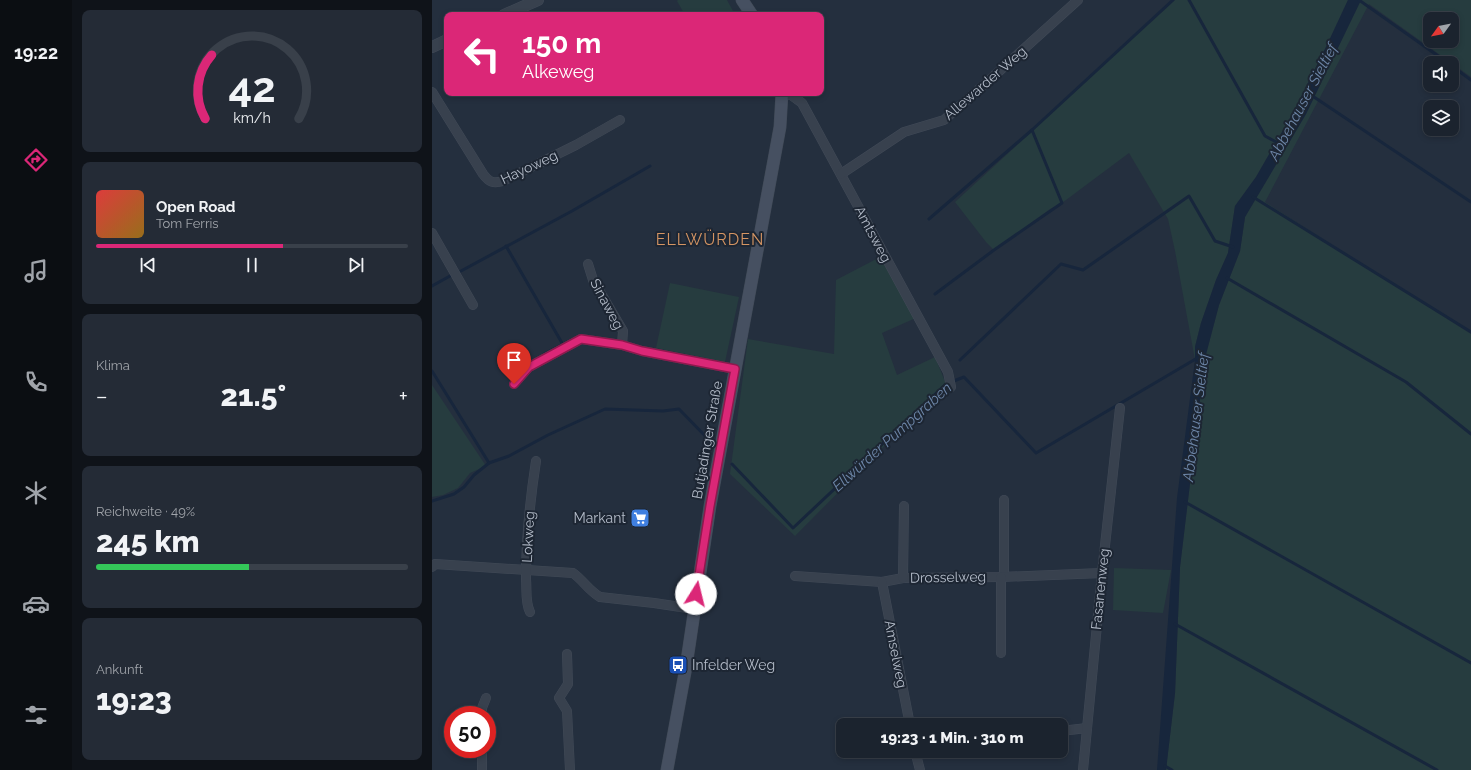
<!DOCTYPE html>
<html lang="de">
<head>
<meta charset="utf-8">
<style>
  :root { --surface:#1b232e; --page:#242b36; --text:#f1f3f6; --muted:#a0a4aa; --line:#39404a; --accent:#db2777 }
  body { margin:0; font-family:Raleway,sans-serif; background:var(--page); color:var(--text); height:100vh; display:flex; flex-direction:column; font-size:15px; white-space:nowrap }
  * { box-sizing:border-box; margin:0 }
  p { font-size:13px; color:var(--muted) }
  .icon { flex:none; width:22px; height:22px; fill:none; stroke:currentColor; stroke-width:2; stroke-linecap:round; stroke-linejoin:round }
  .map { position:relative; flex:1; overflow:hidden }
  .details { display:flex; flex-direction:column; gap:10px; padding:10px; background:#0f1319; width:360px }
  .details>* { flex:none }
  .hud { position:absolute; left:12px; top:12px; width:380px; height:84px; border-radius:8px; box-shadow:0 2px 6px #0003,0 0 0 1px var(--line); background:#db2777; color:#fff; overflow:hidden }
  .needle { width:26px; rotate:237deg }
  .tools { position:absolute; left:991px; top:12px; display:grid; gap:8px }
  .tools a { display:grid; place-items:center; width:36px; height:36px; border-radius:8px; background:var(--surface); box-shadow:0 2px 6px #0003,0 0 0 1px var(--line); font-size:20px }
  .speed { position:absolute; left:12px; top:706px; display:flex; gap:8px; font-size:20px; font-weight:700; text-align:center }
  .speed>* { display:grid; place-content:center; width:52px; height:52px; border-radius:50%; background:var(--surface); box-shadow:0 2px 6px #0003,0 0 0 1px var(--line); line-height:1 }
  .speed .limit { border:6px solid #d22; background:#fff; color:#111 }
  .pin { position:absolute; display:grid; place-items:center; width:34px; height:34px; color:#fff; margin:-41px -17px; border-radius:50% 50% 50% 0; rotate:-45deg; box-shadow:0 0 4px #0007 }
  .pin .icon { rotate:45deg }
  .me { position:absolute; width:44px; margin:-22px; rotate:9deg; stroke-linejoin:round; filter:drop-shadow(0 0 3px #0008) }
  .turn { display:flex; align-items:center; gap:14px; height:84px; padding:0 12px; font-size:18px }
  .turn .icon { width:52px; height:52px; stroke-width:2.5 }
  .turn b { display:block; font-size:28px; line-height:34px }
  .big { font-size:30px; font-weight:800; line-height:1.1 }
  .details .tile { flex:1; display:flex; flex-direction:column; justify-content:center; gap:6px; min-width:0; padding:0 14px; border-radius:8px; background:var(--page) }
  .details .dial { align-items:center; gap:0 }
  .dial svg { height:104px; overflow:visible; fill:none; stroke:var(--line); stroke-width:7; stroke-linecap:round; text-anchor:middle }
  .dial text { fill:var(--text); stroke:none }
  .song { display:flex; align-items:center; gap:12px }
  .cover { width:48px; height:48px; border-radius:6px; background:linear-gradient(135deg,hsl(0 70% 55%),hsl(40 70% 35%)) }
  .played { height:4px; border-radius:2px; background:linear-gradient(90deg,var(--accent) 60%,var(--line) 60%) }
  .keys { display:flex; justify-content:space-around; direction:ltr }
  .heat { display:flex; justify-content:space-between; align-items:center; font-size:22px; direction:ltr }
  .charge { height:6px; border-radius:3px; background:linear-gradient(90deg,#34c759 49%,var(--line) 0) }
  .trip { position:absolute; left:404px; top:718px; width:232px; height:40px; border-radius:8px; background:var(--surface); box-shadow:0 2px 6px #0003,0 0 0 1px var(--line); font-weight:800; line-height:40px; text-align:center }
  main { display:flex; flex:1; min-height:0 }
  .menu { display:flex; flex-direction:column; width:72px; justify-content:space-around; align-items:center; background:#0b0e12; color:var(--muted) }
  .menu .icon { width:28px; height:28px }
  .menu .selected { color:var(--accent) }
  .menu b { font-size:18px; color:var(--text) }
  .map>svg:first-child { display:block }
  .green { fill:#263c3f; fill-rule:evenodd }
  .water { fill:#17263c }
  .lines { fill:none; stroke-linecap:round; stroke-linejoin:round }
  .stream { stroke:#17263c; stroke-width:3 }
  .minor-casing { stroke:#414a57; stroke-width:10 }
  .tertiary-casing { stroke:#414a57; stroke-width:12 }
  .secondary-casing { stroke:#414a57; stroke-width:13 }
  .minor { stroke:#38414e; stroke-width:9 }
  .tertiary { stroke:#38414e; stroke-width:11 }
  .secondary { stroke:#465061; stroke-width:12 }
  .route-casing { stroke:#8e194d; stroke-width:10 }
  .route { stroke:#db2777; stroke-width:7 }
  .labels { text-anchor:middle; stroke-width:4; stroke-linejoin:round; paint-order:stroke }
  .street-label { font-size:14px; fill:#b4bcc9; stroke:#1d2633 }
  .poi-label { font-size:14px; fill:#b4bcc9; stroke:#1d2633; text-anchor:end }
  .water-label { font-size:15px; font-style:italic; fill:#6d86a8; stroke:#1d2633 }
  .quarter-label { font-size:16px; letter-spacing:1px; fill:#d59563; stroke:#1d2633 }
</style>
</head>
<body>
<main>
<nav class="menu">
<b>19:22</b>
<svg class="icon selected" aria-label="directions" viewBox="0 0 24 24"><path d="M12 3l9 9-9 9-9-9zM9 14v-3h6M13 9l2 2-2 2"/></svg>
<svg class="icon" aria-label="music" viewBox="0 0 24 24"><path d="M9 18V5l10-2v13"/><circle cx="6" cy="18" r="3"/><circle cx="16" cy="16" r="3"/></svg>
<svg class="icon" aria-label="phone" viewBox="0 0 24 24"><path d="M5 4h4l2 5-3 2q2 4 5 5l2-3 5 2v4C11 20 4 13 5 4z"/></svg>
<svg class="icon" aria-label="climate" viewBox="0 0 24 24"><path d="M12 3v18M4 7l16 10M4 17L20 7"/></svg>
<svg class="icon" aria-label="car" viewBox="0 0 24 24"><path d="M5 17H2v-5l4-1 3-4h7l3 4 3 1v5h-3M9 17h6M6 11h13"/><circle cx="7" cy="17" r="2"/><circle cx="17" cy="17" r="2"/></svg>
<svg class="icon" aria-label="filters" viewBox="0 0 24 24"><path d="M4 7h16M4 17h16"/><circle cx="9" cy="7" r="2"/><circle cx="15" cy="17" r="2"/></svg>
</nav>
<section class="details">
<div class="tile dial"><svg viewBox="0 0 100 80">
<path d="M14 69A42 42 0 1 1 86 69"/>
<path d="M14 69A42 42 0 0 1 19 20" stroke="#db2777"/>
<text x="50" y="56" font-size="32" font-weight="700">42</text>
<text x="50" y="72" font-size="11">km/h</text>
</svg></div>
<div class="tile">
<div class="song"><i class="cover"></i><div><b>Open Road</b><p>Tom Ferris</p></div></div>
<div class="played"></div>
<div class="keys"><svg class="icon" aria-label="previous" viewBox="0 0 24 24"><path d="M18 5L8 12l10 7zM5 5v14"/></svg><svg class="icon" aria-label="pause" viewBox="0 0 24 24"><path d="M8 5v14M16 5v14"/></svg><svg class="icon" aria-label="next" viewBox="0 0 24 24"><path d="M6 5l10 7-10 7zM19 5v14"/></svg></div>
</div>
<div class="tile"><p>Klima</p>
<div class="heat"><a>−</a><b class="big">21.5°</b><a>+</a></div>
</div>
<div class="tile"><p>Reichweite · 49%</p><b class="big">245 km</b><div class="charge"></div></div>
<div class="tile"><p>Ankunft</p><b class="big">19:23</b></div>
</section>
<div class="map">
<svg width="1039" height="770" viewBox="0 0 1039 770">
  <rect width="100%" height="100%" fill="#242f3e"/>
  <!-- green -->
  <g class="green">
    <path d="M246,0h49l6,11 -10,4h-38l-8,-14z"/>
    <path d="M743,0h173l-21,45 -34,68 -37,64 -21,29 -7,47 -12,27 -15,43 -6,24v13l-20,-109 -7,-32 -39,-66 -67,50 -12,6 -56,41 -8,-8 -31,-40z"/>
    <path d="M929,0h110v77l-102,-73 -104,198 206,132v436h-305l9,-77 5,-126 25,-209 14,-53 21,-54 5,-34 61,-103zM998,19h22v22h-22z"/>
    <path d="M452,255l34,62 -36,16 15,42 38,-18 11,27 -151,152 -65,-62 18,-135 86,15 2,-74z"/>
    <path d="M238,283l69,14 -14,65 -69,-14z"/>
    <path d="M0,385l54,81 -16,7 -12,15 -15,7 -11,2z"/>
    <path d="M682,568l57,2 -8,43 -50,-3z"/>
  </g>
  <!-- water -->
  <path class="water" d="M916,0h13l-55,114 -61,103 -5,34 -21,54 -14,53 -25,209 -5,126 -9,77h-9l20,-272 18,-138v-13l6,-24 15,-43 12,-27 7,-47 21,-29 37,-64 34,-68z"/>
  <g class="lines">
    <!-- stream -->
    <g class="stream">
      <path d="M757,0l76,136 15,8"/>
      <path d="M927,0l89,63"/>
      <path d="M1020,66l19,14"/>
      <path d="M879,95l160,107"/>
      <path d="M821,197l218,135"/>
      <path d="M497,219l103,-89 141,-130"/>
      <path d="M74,246l56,97"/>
      <path d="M29,271l111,-60 78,-45"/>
      <path d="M795,278l179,104 65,52"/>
      <path d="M0,286l18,-10"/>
      <path d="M503,294l59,-44 68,-47 -30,-73"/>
      <path d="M112,354l27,-14"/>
      <path d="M528,360l101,-96 22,6 106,-74 26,45 18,6"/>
      <path d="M0,371l57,92"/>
      <path d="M300,464l61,64 153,-144 18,-7 72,76 163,-96"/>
      <path d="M0,501l22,-7 10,-7 10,-12 15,-12 20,-7 39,-21 57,-26 58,2 16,-2 33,34"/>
      <path d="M753,502l286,161"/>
      <path d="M743,624l262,146"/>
      <path d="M733,766l7,4"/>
    </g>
    <!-- minor casing -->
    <g class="minor-casing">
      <g id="minor">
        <path d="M0,92l51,82c6,8 10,10 20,7l73,-36 44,-25"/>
        <path d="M351,94l8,1 11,8 146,269 3,15"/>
        <path d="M409,174l63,-42 40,-12 51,-45 83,-75"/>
        <path d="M0,233l41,72"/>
        <path d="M156,264l5,16 30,51 -1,14"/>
        <path d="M82,384l15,-17 52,-28 41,6 20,6 93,18"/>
        <path d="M572,500v77"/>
        <path d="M0,567l3,-3 138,9c10,7 16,18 27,24l54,6 40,6"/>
        <path d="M363,576l87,6 21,-4 98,-1 101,-4"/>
        <path d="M569,577v76"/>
        <path d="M471,578l1,-72"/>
        <path d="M450,582l28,143"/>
        <path d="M98,612c-5,-10 -3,-22 -4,-33 0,-40 4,-79 10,-118"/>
        <path d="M135,654l1,30 -9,14 8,13 3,59"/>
        <path d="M50,715v-7l4,-10"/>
        <path d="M629,731l26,-3"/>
        <path d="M50,749v21"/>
        <path d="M483,751l5,19"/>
        <path d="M651,770l19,-197 18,-165"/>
      </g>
    </g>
    <!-- tertiary casing -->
    <g class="tertiary-casing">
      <g id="tertiary">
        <path d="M72,15l34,-15"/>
        <path d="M0,47l15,-7"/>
      </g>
    </g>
    <!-- secondary casing -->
    <g class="secondary-casing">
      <g id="secondary">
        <path d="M310,0l10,15"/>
        <path d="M235,770l19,-103 24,-161 70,-379 2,-34"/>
      </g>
    </g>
    <!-- minor -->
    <use href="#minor" class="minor"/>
    <!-- tertiary -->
    <use href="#tertiary" class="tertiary"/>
    <!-- secondary -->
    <use href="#secondary" class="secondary"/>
  </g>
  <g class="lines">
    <!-- route casing -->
    <g class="route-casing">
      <path id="route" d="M82,384l15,-17 52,-28 41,6 20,6 93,18 -25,137 -14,88"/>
    </g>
    <!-- route -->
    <use href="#route" class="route"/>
  </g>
  <!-- icons -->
  <defs>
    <g id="supermarket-square" transform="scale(1)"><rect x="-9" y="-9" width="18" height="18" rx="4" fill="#3f7fe0" stroke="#1d2633"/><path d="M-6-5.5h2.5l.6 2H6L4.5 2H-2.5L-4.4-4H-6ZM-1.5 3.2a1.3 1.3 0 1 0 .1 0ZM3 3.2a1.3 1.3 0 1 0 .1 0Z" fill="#fff"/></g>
    <g id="bus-square" transform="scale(1)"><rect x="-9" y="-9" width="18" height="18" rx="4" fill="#1a4fb4" stroke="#1d2633"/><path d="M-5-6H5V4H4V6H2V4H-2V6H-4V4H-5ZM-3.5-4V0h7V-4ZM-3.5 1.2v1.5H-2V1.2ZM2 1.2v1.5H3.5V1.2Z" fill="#fff"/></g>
  </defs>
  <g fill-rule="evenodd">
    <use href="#supermarket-square" x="208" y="518"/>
    <use href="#bus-square" x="246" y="665"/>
  </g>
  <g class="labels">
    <!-- street labels -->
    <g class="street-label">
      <text transform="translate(553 83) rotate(-41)" y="5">Allewarder Weg</text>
      <text transform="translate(97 167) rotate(-25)" y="5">Hayoweg</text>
      <text transform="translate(441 234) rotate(62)" y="5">Amtsweg</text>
      <text transform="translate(175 304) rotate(62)" y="5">Sinaweg</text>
      <text transform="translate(275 440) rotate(-80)" y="5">Butjadinger Straße</text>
      <text transform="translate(96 537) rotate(-87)" y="5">Lokweg</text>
      <text transform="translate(516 577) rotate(-1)" y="5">Drosselweg</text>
      <text transform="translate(668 589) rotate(-84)" y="5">Fasanenweg</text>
      <text transform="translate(464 654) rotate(79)" y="5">Amselweg</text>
    </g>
    <!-- poi labels -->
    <g class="poi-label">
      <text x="194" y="523">Markant</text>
      <text x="260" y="670" text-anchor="start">Infelder Weg</text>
    </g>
    <!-- water labels -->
    <g class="water-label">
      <text transform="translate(871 102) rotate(-62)" y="5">Abbehauser Sieltief</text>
      <text transform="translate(764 417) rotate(-83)" y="5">Abbehauser Sieltief</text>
      <text transform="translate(460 437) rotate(-42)" y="5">Ellwürder Pumpgraben</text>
    </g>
    <!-- quarter labels -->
    <g class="quarter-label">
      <text x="278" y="245">ELLWÜRDEN</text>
    </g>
  </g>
</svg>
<div class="tools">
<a><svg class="needle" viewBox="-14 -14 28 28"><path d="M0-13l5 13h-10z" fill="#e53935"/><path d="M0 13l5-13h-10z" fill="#a0a4aa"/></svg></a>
<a><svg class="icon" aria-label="sound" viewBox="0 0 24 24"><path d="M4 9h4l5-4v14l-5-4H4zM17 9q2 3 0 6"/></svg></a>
<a><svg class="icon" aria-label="layers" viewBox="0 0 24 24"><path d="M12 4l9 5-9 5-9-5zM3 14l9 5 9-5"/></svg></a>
</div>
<div class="speed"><div class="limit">50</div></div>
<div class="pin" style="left:82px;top:384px;background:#d93025"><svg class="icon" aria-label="arrive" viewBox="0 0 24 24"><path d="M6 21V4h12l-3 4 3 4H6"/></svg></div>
<svg class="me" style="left:264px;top:594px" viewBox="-20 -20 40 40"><circle r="19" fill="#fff"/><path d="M0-13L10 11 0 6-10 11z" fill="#db2777"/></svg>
<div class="trip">19:23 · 1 Min. · 310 m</div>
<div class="hud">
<div class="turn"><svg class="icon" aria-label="left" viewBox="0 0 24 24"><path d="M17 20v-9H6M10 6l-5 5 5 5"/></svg><div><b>150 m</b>Alkeweg</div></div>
</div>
</div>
</main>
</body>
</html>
